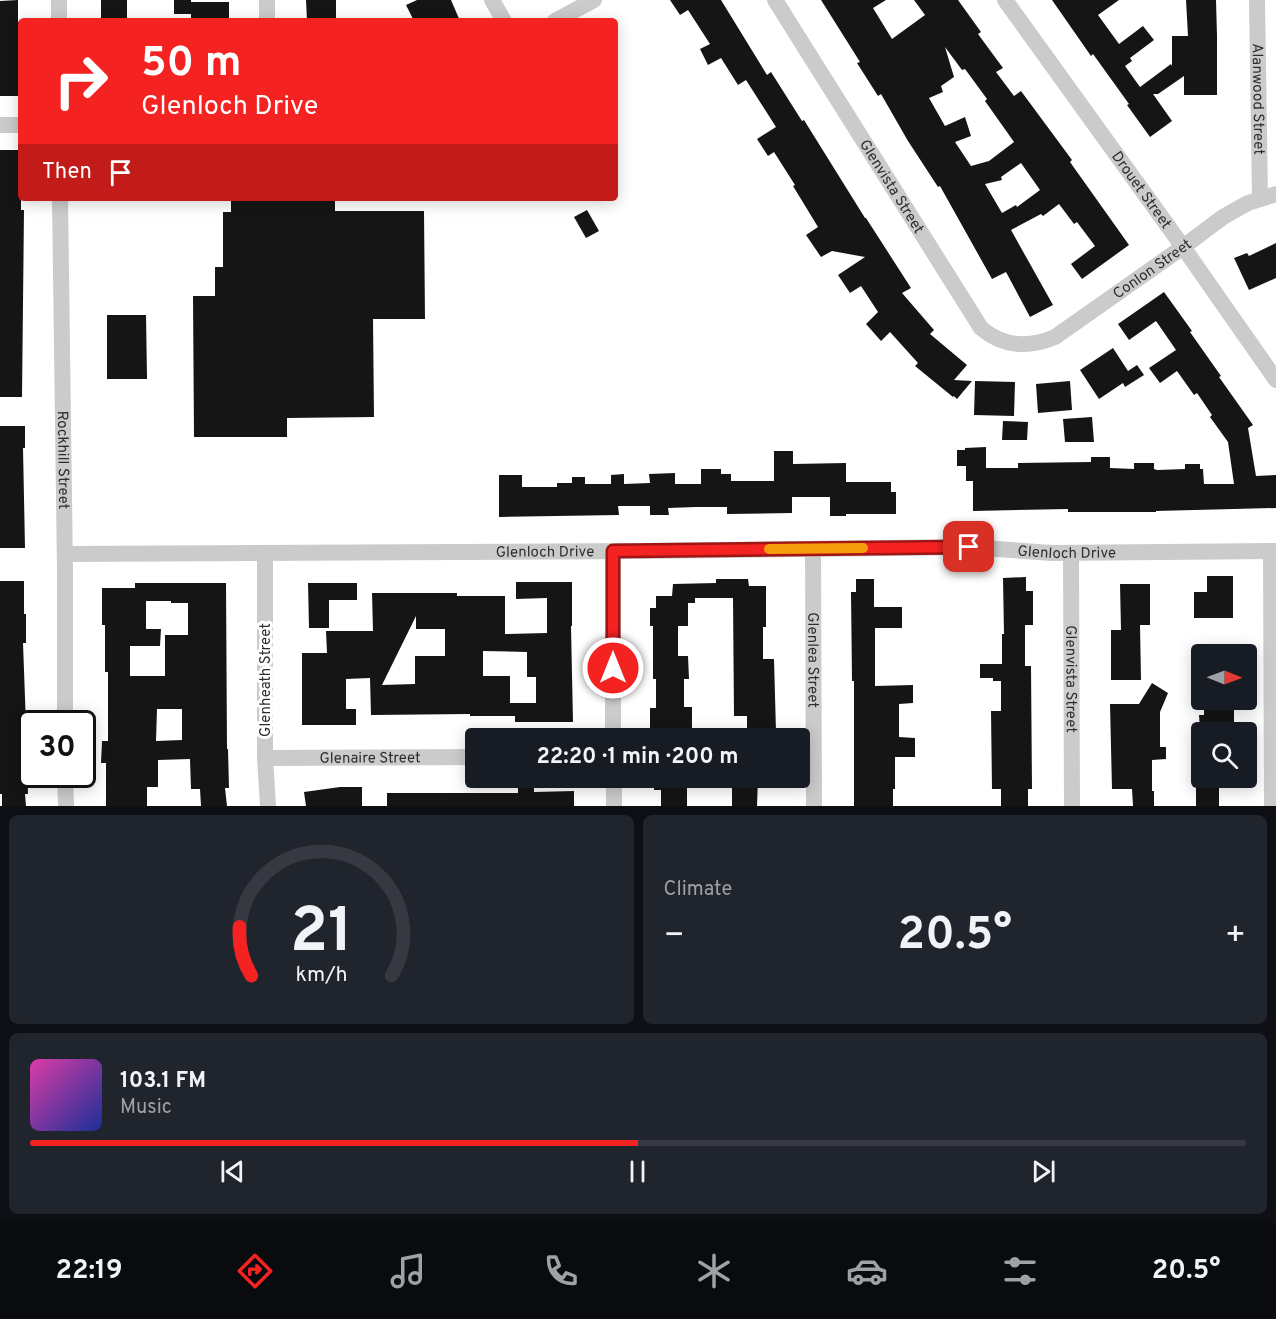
<!DOCTYPE html>
<html lang="en">
<head>
<meta charset="utf-8">
<style>
  :root { --surface:#171b24; --page:#20242c; --text:#f1f3f6; --muted:#9ea1a6; --line:#363941; --accent:#f42221 }
  body { margin:0; font-family:Overpass,sans-serif; background:var(--page); color:var(--text); height:100vh; display:flex; flex-direction:column; font-size:22px; white-space:nowrap }
  * { box-sizing:border-box; margin:0 }
  p { font-size:20px; color:var(--muted) }
  .icon { flex:none; width:33px; height:33px; fill:none; stroke:currentColor; stroke-width:2; stroke-linecap:round; stroke-linejoin:round }
  .map { position:relative; height:806px; overflow:hidden }
  .side { display:flex; flex-direction:column; gap:9px; padding:9px; background:#0d0f14; flex:1 }
  .side>* { flex:none }
  .hud { position:absolute; left:18px; top:18px; width:600px; height:183px; border-radius:6px; box-shadow:0 3px 15px #0003; background:#f42221; color:#fff; overflow:hidden }
  .needle { width:39px; rotate:91deg }
  .buttons { position:absolute; left:1191px; top:644px; display:grid; gap:12px }
  .buttons a { display:grid; place-items:center; width:66px; height:66px; border-radius:6px; background:var(--surface); box-shadow:0 3px 15px #0003; font-size:30px }
  .speed { position:absolute; left:18px; top:710px; display:flex; gap:12px; font-size:30px; font-weight:700; text-align:center }
  .speed>* { display:grid; place-content:center; width:78px; height:78px; border-radius:50%; background:var(--surface); box-shadow:0 3px 15px #0003; line-height:1 }
  .speed .limit { border:3px solid #111; border-radius:9px; background:#fff; color:#111 }
  .pin { position:absolute; display:grid; place-items:center; width:51px; height:51px; color:#fff; margin:-26px; border-radius:12px; box-shadow:0 3px 9px #0006 }
  .me { position:absolute; width:66px; margin:-33px; rotate:0deg; stroke-linejoin:round; filter:drop-shadow(0 0 4px #0008) }
  .turn { display:flex; align-items:center; gap:21px; height:126px; padding:0 24px; font-size:27px }
  .turn .icon { width:78px; height:78px; stroke-width:2.5 }
  .turn b { display:block; font-size:42px; line-height:51px }
  .then { display:flex; align-items:center; height:57px; padding:0 24px; background:#0003; gap:12px; font-size:22px }
  .big { font-size:45px; font-weight:700; line-height:1.1 }
  .side .widget { flex:1; display:flex; flex-direction:column; justify-content:center; gap:9px; min-width:0; padding:0 21px; border-radius:9px; background:var(--page) }
  .side .dial { align-items:center; gap:0 }
  .dial svg { height:156px; overflow:visible; fill:none; stroke:var(--line); stroke-width:7; stroke-linecap:round; text-anchor:middle }
  .dial text { fill:var(--text); stroke:none }
  .song { display:flex; align-items:center; gap:18px }
  .cover { width:72px; height:72px; border-radius:9px; background:linear-gradient(135deg,hsl(320 70% 55%),hsl(230 70% 35%)) }
  .played { height:6px; border-radius:3px; background:linear-gradient(90deg,var(--accent) 50%,var(--line) 50%) }
  .keys { display:flex; justify-content:space-around; direction:ltr }
  .heat { display:flex; justify-content:space-between; align-items:center; font-size:33px; direction:ltr }
  .side .tiles { flex:1; display:grid; gap:9px; grid-template-columns:1fr 1fr }
  .widget:last-child { grid-column:span 2 }
  .trip { position:absolute; left:465px; top:728px; width:345px; height:60px; border-radius:6px; background:var(--surface); box-shadow:0 3px 15px #0003; font-weight:700; line-height:60px; text-align:center }
  .dock { display:flex; height:96px; justify-content:space-around; align-items:center; background:#090b0e; color:var(--muted) }
  .dock .icon { width:42px; height:42px }
  .dock .current { color:var(--accent) }
  .dock b { font-size:27px; color:var(--text) }
  .map>svg:first-child { display:block }
  .building { fill:#151515; fill-rule:evenodd }
  .lines { fill:none; stroke-linecap:round; stroke-linejoin:round }
  .street { stroke:#cbcbcb; stroke-width:16 }
  .route-casing { stroke:#9f1615; stroke-width:15 }
  .route { stroke:#f42221; stroke-width:10 }
  .slow { stroke:#f59e0b; stroke-width:10 }
  .labels { text-anchor:middle; stroke-width:6; stroke-linejoin:round; paint-order:stroke }
  .street-label { font-size:15px; fill:#2e2e2e; stroke:#fff }
</style>
</head>
<body>
<div class="map">
<svg width="1276" height="806" viewBox="0 0 1276 806">
  <rect width="100%" height="100%" fill="#fff"/>
  <!-- building -->
  <g class="building">
    <path d="M18,0v22h3v74h-21v-95z"/>
    <rect x="101" y="0" width="26" height="21"/>
    <path d="M174,0h17v2h38v19h-28v-2h-10v-5h-17z"/>
    <path d="M306,0h30v21h-29z"/>
    <path d="M417,0h34l9,21h-46l-8,-16z"/>
    <path d="M670,0h51l46,75 4,-3 31,49 2,-1 61,98h1l45,70 -9,5 32,37 -4,4 37,31 -13,15 18,1 -15,18 -3,-3 -1,1 -38,-31 3,-3 -28,-31 -9,9 -15,-17 12,-12 -17,-26 -11,7 -12,-18 27,-18 -33,-6 -11,6 -15,-22 12,-8 -25,-41 2,-1 -21,-33 -6,4 -11,-17 19,-12 -30,-47 -8,5 -17,-27 -13,7 -8,-16 10,-5 -22,-34 -8,5z"/>
    <path d="M821,0h65l-13,8 19,31 33,-24 -11,-15h44l23,32 -3,2 25,34 -7,4 18,24 7,-5 51,69 -2,2 59,83 -47,34 -11,-15 24,-18 -18,-24 -3,2 -15,-20 -16,12 -2,-2 -30,16 42,75 -23,12 -24,-45 -14,7 -52,-93 -2,1 -30,-46 -27,-47 -3,2 -21,-33 3,-1zM945,47l17,23 3,-1 22,30 -2,2 29,41 -25,19 -18,5 -16,-24 16,-6 -6,-19 -20,9 -16,-28 14,-6 -2,-6 13,-9zM1021,163l19,27 -23,17 -1,-2 -14,8 -17,-29 17,-4 -1,-3z"/>
    <path d="M1052,0h67l-21,15 21,29 24,-18 11,14 -24,18 2,3 -7,5 15,21 31,-23 1,2v-30h16l-2,-36h30l1,36v59h-33v-19l-26,18h-5l19,27 -22,16 -23,-32 2,-1 -36,-50 -2,2z"/>
    <path d="M0,150h21v60h3l-2,187h-22z"/>
    <path d="M231,198h104v13h89l1,108h-52l1,98 -87,1v19h-93l-1,-141h22v-29h8v-55h8z"/>
    <path d="M587,210l12,21 -13,7 -12,-21z"/>
    <path d="M1276,243v35l-27,12 -15,-32 13,-5 2,3z"/>
    <path d="M1164,292l28,39 -2,1 31,44 -2,1 34,48 -5,3 8,48 20,-1v33l-120,3v1h-88v-3l-95,2v-30h-7v-15h-9v-16h8v-2l21,-1v21h32v-5l73,-1v-5h19v11l24,1v-6h20v6l3,1 28,-1v-5h15v5h3l1,15h30l-6,-42 -18,-25 2,-2 -15,-22 -3,2 -17,-24 -17,12 -11,-15 27,-18 -20,-29 -27,19 -11,-16z"/>
    <path d="M107,315h39l1,64h-40z"/>
    <path d="M1113,348l15,23 9,-6 7,10 -19,12 -2,-4 -24,16 -19,-29z"/>
    <path d="M975,381l40,1 -1,34 -40,-1z"/>
    <path d="M1070,381l2,29 -34,3 -2,-29z"/>
    <path d="M1092,417l2,25h-29l-2,-23z"/>
    <path d="M1003,421l25,1 -1,18h-25z"/>
    <path d="M0,426h25v22h-2l2,100h-25z"/>
    <path d="M774,451h19v13l53,-1v19h45v10h5v22h-50v2h-16v-19h-38v16l-65,1v-7h-31l-28,1 1,7h-19v-9h-32l1,9 -120,2v-42h23v12h35v-4h15v-6h13v7h26v-9l13,-1v10l26,-1 -1,-9 26,-1v11h26v-15h20v5h10v7h43z"/>
    <path d="M1207,576h26v42h-39v-26h13z"/>
    <path d="M1026,577v14h7v34h-8v41h6l1,123h-4v17h-27v-17h-9l-1,-78h10v-30h-8v-3h-13v-14h22v-30h2l-1,-56z"/>
    <path d="M716,579h32l1,7h17v41h-3v32h11l2,73h-29v-16h-13l-1,-118h-38v5h-7v23h-10v30h10l1,23h-5v28h8v28h-42v-27h6v-29h-3v-53h-3v-18h6v-12h16l1,-12 43,-1z"/>
    <path d="M856,579h18v28h28v21h-27v58l38,-1v18l-14,1v33l16,1v19h-20v32h-2v17h-39v-125h-2l-1,-89h5z"/>
    <path d="M0,581h24v33h2v29h-3l4,110 1,41h-3l1,12h-24v-12h-2z"/>
    <path d="M516,582h56v44h-1l2,96h-58v-6h-45v-2l-99,1 -1,-37 -24,1v30h10v16h-54v-72h25l-1,-22h47l-1,-38h85v3h48v38l42,-1v-35l-31,1zM416,616v13h29v27h-30v28l-33,1zM483,651l44,1v25h9v26h-26v-27h-27z"/>
    <path d="M135,583h91l1,166h1l1,39h-4l2,18h-26l-1,-17h-9l-1,-30 -32,1v27h-11v19h-41v-43h-5l1,-22h6v-69h-3v-47h-3v-37h33zM146,601h25v2h17v32h-23v41h-35v-30h30l1,-17h-15zM157,709h25v31l-26,1z"/>
    <path d="M308,583h49v17h-28v28h-20z"/>
    <path d="M1120,584h30v41h-10l1,55h-30v-50h10z"/>
    <path d="M1152,683l16,10 -8,19v35h6v12l-14,1v31h2v15h-21l-1,-17h-20l-2,-85h29z"/>
    <path d="M1204,699h30v30h-34l-1,-14h5z"/>
    <path d="M654,777h33v29h-26v-16h-7z"/>
    <path d="M732,777h26l-1,29h-25z"/>
    <rect x="1196" y="777" width="23" height="29"/>
    <path d="M518,786h16v6l40,-1v15h-187v-13h131z"/>
    <path d="M340,787h22v19h-56l-2,-14z"/>
  </g>
  <g class="lines">
    <!-- street -->
    <g class="street">
      <path d="M59,0v21"/>
      <path d="M492,0l12,21"/>
      <path id="s1" d="M775,0l206,328c22,19 48,20 74,9l128,-90 40,-30 25,-14 28,-9"/>
      <path id="s2" d="M1005,0l178,247 93,133"/>
      <path id="s3" d="M1257,0l3,199"/>
      <path d="M267,21v-21"/>
      <path d="M555,21l39,-21"/>
      <path d="M0,125h21"/>
      <path id="s4" d="M60,198l5,373v152"/>
      <path id="s5" d="M813,549l1,257"/>
      <path d="M613,551v187"/>
      <path d="M1271,551l1,255"/>
      <path d="M265,553v205l3,48"/>
      <path id="s6" d="M1071,553l1,253"/>
      <path id="s7" d="M65,554l573,-3 331,-4 83,6 224,-2"/>
      <path id="s8" d="M265,758l211,-1"/>
      <path d="M65,774l1,32"/>
      <path d="M614,777v29"/>
    </g>
  </g>
  <g class="lines">
    <!-- route casing -->
    <g class="route-casing">
      <path id="route" d="M613,668v-117l356,-4"/>
    </g>
    <!-- route -->
    <use href="#route" class="route"/>
    <!-- slow -->
    <path class="slow" d="M769,549l94,-1"/>
  </g>
  <g class="labels">
    <!-- street labels -->
    <g class="street-label">
      <text dy="5" stroke="none"><textPath href="#s3" startOffset="99">Alanwood Street</textPath></text>
      <text dy="5" stroke="none"><textPath href="#s1" startOffset="220">Glenvista Street</textPath></text>
      <text dy="5" stroke="none"><textPath href="#s2" startOffset="234">Drouet Street</textPath></text>
      <text dy="5" stroke="none"><textPath href="#s1" startOffset="585">Conlon Street</textPath></text>
      <text dy="5" stroke="none"><textPath href="#s4" startOffset="262">Rockhill Street</textPath></text>
      <text dy="5" stroke="none"><textPath href="#s7" startOffset="1002">Glenloch Drive</textPath></text>
      <text dy="5" stroke="none"><textPath href="#s7" startOffset="480">Glenloch Drive</textPath></text>
      <text dy="5" stroke="none"><textPath href="#s5" startOffset="111">Glenlea Street</textPath></text>
      <text dy="5" stroke="none"><textPath href="#s6" startOffset="126">Glenvista Street</textPath></text>
      <text transform="translate(265 680) rotate(-90)" y="5">Glenheath Street</text>
      <text dy="5" stroke="none"><textPath href="#s8" startOffset="105">Glenaire Street</textPath></text>
    </g>
  </g>
</svg>
<div class="buttons">
<a><svg class="needle" viewBox="-14 -14 28 28"><path d="M0-13l5 13h-10z" fill="#e53935"/><path d="M0 13l5-13h-10z" fill="#9ea1a6"/></svg></a>
<a><svg class="icon" aria-label="search" viewBox="0 0 24 24"><circle cx="10" cy="10" r="6"/><path d="M15 15l6 6"/></svg></a>
</div>
<div class="speed"><div class="limit">30</div></div>
<div class="pin" style="left:969px;top:547px;background:#d93025"><svg class="icon" aria-label="arrive" viewBox="0 0 24 24"><path d="M6 21V4h12l-3 4 3 4H6"/></svg></div>
<svg class="me" style="left:613px;top:668px" viewBox="-20 -20 40 40"><circle r="17" fill="#f42221" stroke="#fff" stroke-width="3"/><path d="M0-11L8 9 0 5-8 9z" fill="#fff"/></svg>
<div class="trip">22:20 · 1 min · 200 m</div>
<div class="hud">
<div class="turn"><svg class="icon" aria-label="right" viewBox="0 0 24 24"><path d="M7 20v-9h11M14 6l5 5-5 5"/></svg><div><b>50 m</b>Glenloch Drive</div></div>
<div class="then">Then<svg class="icon" aria-label="arrive" viewBox="0 0 24 24"><path d="M6 21V4h12l-3 4 3 4H6"/></svg></div>
</div>
</div>
<section class="side">
<div class="tiles">
<div class="widget dial"><svg viewBox="0 0 100 80">
<path d="M14 69A42 42 0 1 1 86 69"/>
<path d="M14 69A42 42 0 0 1 8 44" stroke="#f42221"/>
<text x="50" y="56" font-size="32" font-weight="700">21</text>
<text x="50" y="72" font-size="11">km/h</text>
</svg></div>
<div class="widget"><p>Climate</p>
<div class="heat"><a>−</a><b class="big">20.5°</b><a>+</a></div>
</div>
<div class="widget">
<div class="song"><i class="cover"></i><div><b>103.1 FM</b><p>Music</p></div></div>
<div class="played"></div>
<div class="keys"><svg class="icon" aria-label="previous" viewBox="0 0 24 24"><path d="M18 5L8 12l10 7zM5 5v14"/></svg><svg class="icon" aria-label="pause" viewBox="0 0 24 24"><path d="M8 5v14M16 5v14"/></svg><svg class="icon" aria-label="next" viewBox="0 0 24 24"><path d="M6 5l10 7-10 7zM19 5v14"/></svg></div>
</div>
</div>
</section>
<nav class="dock">
<b>22:19</b>
<svg class="icon current" aria-label="directions" viewBox="0 0 24 24"><path d="M12 3l9 9-9 9-9-9zM9 14v-3h6M13 9l2 2-2 2"/></svg>
<svg class="icon" aria-label="music" viewBox="0 0 24 24"><path d="M9 18V5l10-2v13"/><circle cx="6" cy="18" r="3"/><circle cx="16" cy="16" r="3"/></svg>
<svg class="icon" aria-label="phone" viewBox="0 0 24 24"><path d="M5 4h4l2 5-3 2q2 4 5 5l2-3 5 2v4C11 20 4 13 5 4z"/></svg>
<svg class="icon" aria-label="climate" viewBox="0 0 24 24"><path d="M12 3v18M4 7l16 10M4 17L20 7"/></svg>
<svg class="icon" aria-label="car" viewBox="0 0 24 24"><path d="M5 17H2v-5l4-1 3-4h7l3 4 3 1v5h-3M9 17h6M6 11h13"/><circle cx="7" cy="17" r="2"/><circle cx="17" cy="17" r="2"/></svg>
<svg class="icon" aria-label="filters" viewBox="0 0 24 24"><path d="M4 7h16M4 17h16"/><circle cx="9" cy="7" r="2"/><circle cx="15" cy="17" r="2"/></svg>
<b>20.5°</b>
</nav>
</body>
</html>
